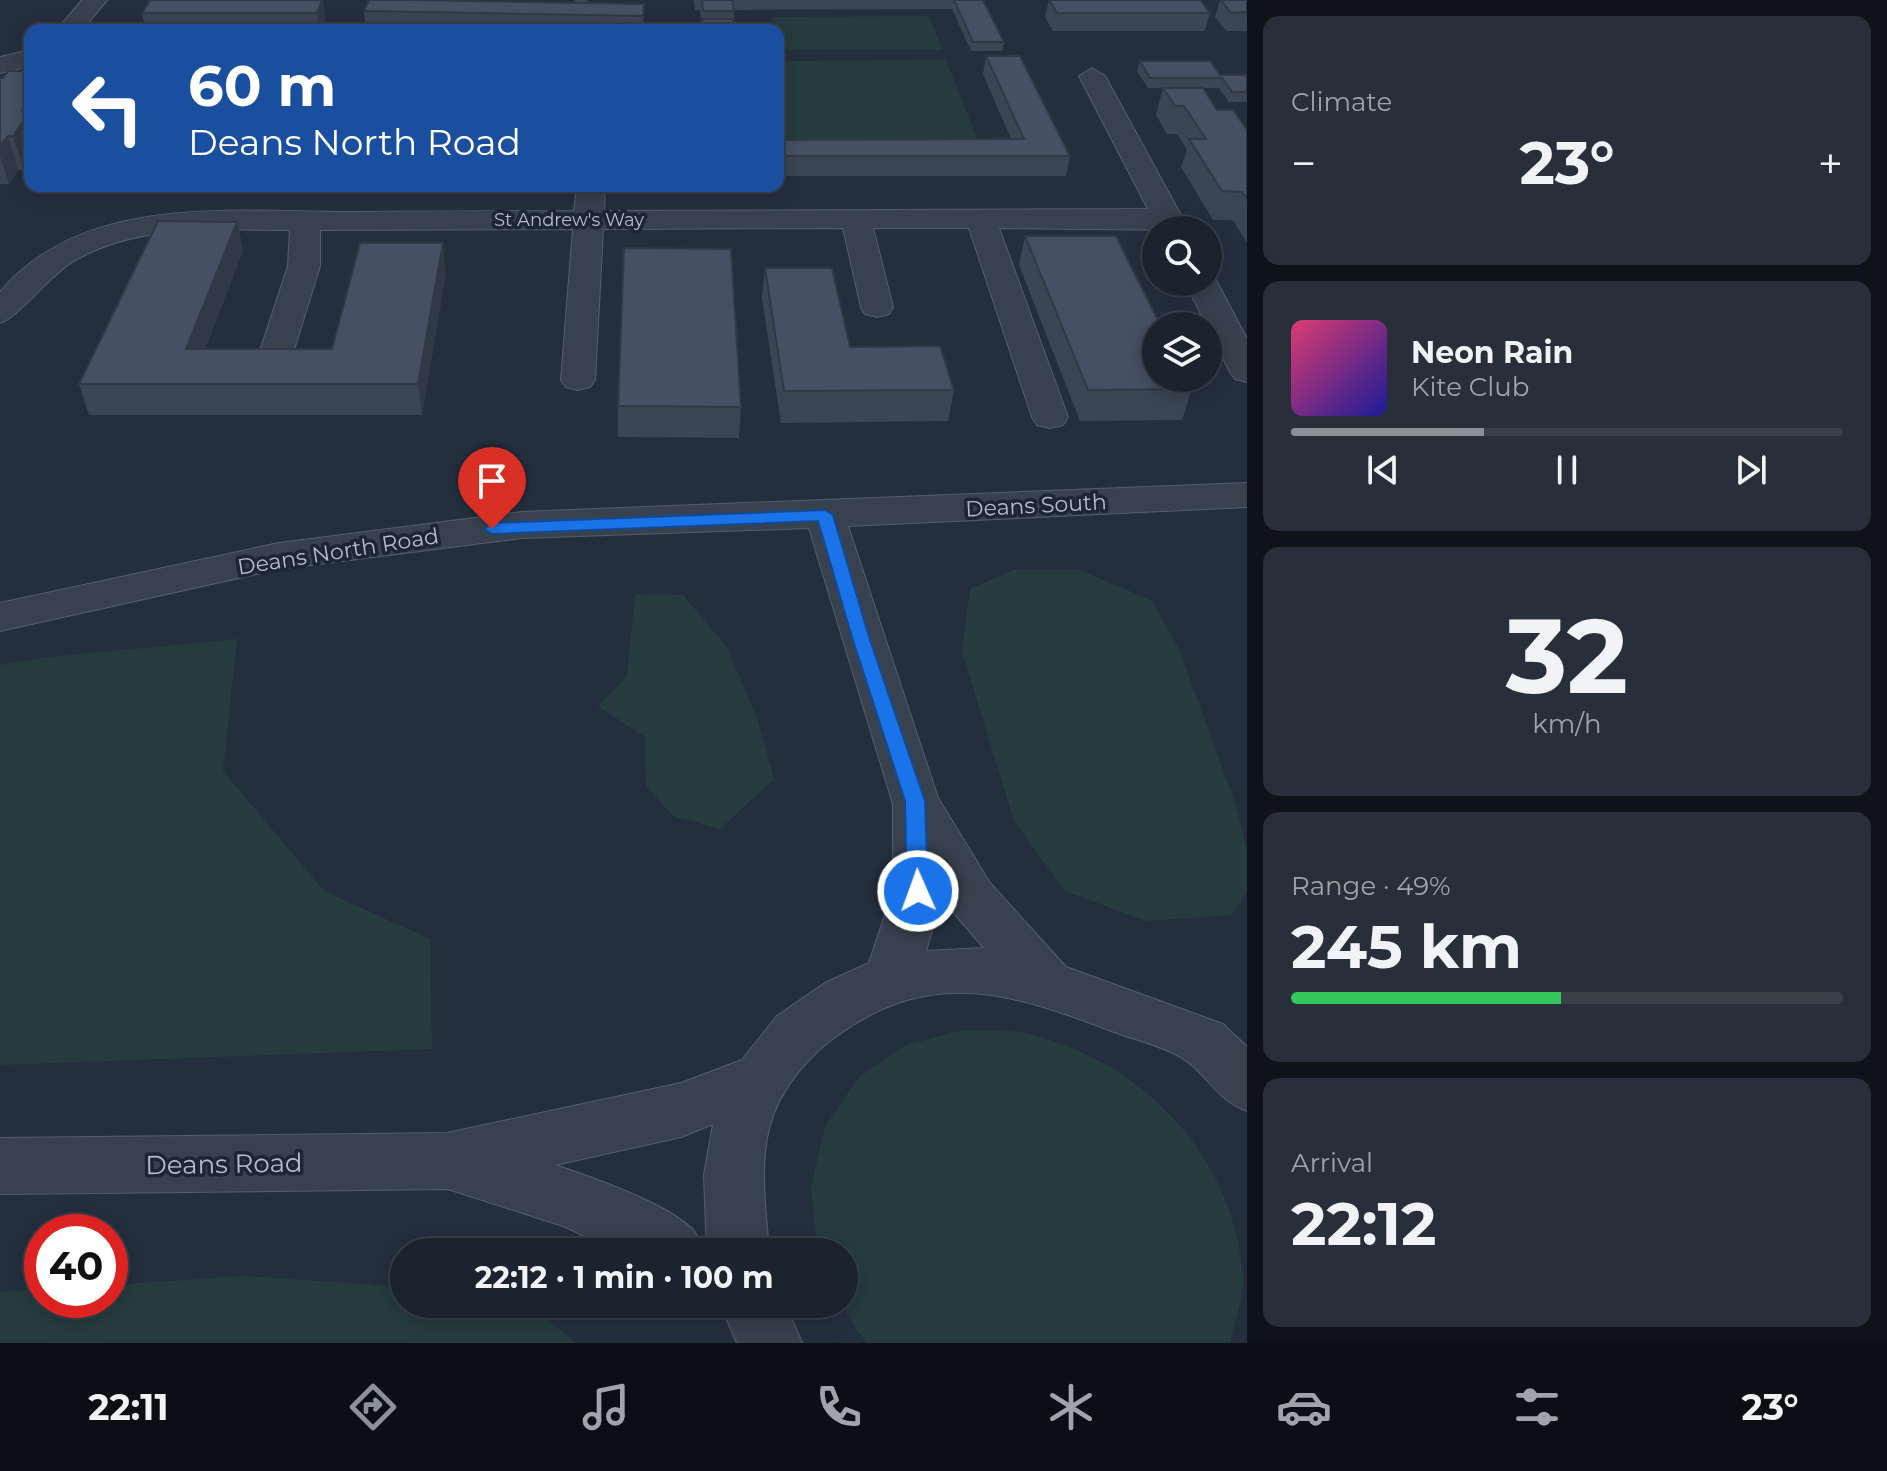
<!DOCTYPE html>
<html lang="en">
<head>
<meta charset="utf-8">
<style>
  :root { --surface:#1b232e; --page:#282f3a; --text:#f1f3f6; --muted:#a0a4aa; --line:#39404a; --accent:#8c9099 }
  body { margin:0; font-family:Montserrat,sans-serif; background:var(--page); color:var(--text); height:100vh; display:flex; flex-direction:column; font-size:30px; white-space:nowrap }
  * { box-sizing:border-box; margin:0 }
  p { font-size:26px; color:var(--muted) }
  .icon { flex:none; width:44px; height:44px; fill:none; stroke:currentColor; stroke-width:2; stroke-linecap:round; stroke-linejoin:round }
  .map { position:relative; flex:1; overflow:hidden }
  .side { display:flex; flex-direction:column; gap:16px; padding:16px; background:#0f1319; width:640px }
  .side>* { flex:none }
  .guide { position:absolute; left:24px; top:24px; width:760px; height:168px; border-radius:16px; box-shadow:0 4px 20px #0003,0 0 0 2px var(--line); background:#1a4fa0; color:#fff; overflow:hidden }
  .buttons { position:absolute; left:1142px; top:216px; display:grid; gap:16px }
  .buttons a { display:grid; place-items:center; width:80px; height:80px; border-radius:50%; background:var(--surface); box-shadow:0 4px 20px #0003,0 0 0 2px var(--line); font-size:40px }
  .speed { position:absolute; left:24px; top:1214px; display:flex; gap:16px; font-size:40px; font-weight:700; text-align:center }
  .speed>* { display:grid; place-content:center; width:104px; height:104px; border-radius:50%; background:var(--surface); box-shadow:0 4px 20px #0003,0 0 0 2px var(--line); line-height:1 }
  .speed .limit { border:12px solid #d22; background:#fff; color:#111 }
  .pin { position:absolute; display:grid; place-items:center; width:68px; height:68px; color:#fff; margin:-82px -34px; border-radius:50% 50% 50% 0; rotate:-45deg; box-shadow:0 0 8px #0007 }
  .pin .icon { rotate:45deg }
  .me { position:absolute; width:88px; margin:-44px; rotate:358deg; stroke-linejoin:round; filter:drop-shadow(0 0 6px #0008) }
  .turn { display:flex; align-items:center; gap:28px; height:168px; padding:0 32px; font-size:36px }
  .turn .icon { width:104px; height:104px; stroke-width:2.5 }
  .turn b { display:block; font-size:56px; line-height:68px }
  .big { font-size:60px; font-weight:700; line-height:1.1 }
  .side .widget { flex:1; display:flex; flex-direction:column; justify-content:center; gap:12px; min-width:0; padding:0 28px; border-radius:16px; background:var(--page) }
  .side .dial { align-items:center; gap:0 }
  .dial b { font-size:104px; line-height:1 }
  .song { display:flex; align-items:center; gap:24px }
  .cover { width:96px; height:96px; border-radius:12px; background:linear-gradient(135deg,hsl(340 70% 55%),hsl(240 70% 35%)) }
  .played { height:8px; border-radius:4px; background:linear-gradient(90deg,var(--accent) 35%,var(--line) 35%) }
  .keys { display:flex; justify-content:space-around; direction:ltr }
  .heat { display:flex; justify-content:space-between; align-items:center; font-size:44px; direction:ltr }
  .charge { height:12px; border-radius:6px; background:linear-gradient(90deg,#34c759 49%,var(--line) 0) }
  .trip { position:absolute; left:390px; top:1238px; width:468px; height:80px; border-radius:40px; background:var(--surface); box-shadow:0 4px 20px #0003,0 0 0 2px var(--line); font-weight:700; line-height:80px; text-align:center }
  .dock { display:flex; height:128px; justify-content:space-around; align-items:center; background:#0b0e12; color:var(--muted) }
  .dock .icon { width:56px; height:56px }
  .dock .selected { color:var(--accent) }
  .dock b { font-size:36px; color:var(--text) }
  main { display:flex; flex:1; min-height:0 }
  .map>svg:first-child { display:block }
  .green { fill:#263c3f }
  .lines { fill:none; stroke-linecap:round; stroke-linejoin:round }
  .minor-casing { stroke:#565f6c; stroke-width:2 }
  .minor { fill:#38414e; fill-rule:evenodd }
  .wall { fill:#3b4654 }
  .shaded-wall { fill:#303945 }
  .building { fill:#455162; stroke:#303945; stroke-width:2 }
  .route { fill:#1a73e8; stroke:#114b97; stroke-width:2 }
  .labels { text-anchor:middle; stroke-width:7; stroke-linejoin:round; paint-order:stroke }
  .far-street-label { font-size:18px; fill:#b4bcc9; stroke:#1d2633 }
  .street-label { font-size:22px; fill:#b4bcc9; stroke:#1d2633 }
  .near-street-label { font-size:26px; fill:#b4bcc9; stroke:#1d2633 }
</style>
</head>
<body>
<main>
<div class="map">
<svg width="1247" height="1343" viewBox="0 0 1247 1343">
  <rect width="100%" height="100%" fill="#242f3e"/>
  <!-- green -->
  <g class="green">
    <path d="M928,16l15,34h-165v-20h-4l-2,-13z"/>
    <path d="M946,60l35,88 -195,1 -8,-50v-38z"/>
    <path d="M1013,570h66l72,30 28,49 56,154 12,47v42l-16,23 -85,6 -81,-30 -51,-70 -52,-170 8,-62z"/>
    <path d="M635,594l48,1 44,52 31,74 16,58 -54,50 -47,-13 -27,-30 -1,-49 -47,-31 29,-29z"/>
    <path d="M237,639l-14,132 101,120 106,48 2,110 -432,16v-400l50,-8z"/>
    <path d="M964,1030c21,1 46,-1 67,4 114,30 204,123 212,244 1,20 -9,45 -13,65h-362c-32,-35 -24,-45 -24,-91h-26l-7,-65 14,-60 33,-49 48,-33z"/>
    <path d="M245,1276l159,11v17h100l32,6 40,33h-576v-51l42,-3v11h68v-15z"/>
  </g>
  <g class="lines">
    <!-- minor casing -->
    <g class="minor-casing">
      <g id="minor">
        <path d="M82,0h25l-25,30h-25z"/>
        <path d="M30,50v16l-30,7v-16z"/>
        <path d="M1092,68l13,8 84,154 -190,-2 69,189 -5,8 -13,3 -13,-3 -5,-8 -63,-189h-96l20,79 -4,7 -12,3 -12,-3 -4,-7 -18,-79 -240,1 -8,151 -5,7 -12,3 -12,-3 -5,-7 12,-151 -253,1v36l-32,103 -5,7 -12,3 -12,-3 -5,-7 34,-103 2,-36c-72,0 -152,-7 -216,31 -25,14 -56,57 -74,62v-31c83,-99 234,-80 349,-80 75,-1 150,-1 225,-1l3,-25h28l-1,25 544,-2 -69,-133z"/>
        <path d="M1208,274l9,8 30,57v43l-12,-3 -5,-7 -45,-90h23z"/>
        <path d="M1247,483v24l-399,19 90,272 52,85 76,84 157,57 24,23v64c-32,-12 -39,-37 -65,-53 -19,-12 -46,-18 -68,-26 -99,-38 -181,-66 -276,3 -26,18 -52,47 -64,78 -17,43 -8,95 -5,139h-62l-3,-77 9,-51 -32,13 -126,28c36,12 111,38 137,64 6,5 8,16 11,23h-86l-51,-25 -118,-38 -448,5v-56l447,-5 234,-50 61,-23 35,-44 48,-33 44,-20 24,-72v-87l-84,-276 -287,10 -243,31 -279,62v-28l279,-60 243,-31zM943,893l11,20 30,35 -58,3z"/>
        <path d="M720,1304h65l17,39h-65z"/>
      </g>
    </g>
    <!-- minor -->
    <use href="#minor" class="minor"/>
  </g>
  <!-- wall -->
  <g class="wall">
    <path d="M323,0l2,17 -5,13h-175l-3,-17z"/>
    <path d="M574,0h14l-1,3 57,1 -1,26 -277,-1 -2,-18 210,-8z"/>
    <path d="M694,0h289l21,42 -2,9h-31l-19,-42 -218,1 1,20h-33l-2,-20h-5z"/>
    <path d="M1049,0h151l10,13 -5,18h-152l-8,-14z"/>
    <path d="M1220,0h27v31h-21l-11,-14z"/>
    <path d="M986,56l84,100 -4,20h-288v-36l233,-1 -28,-65z"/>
    <path d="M1140,61l80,14h27v27h-18l-10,-14h-71l-11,-17z"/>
    <path d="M0,78l24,92h-6l-9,14h-9z"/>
    <path d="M1163,88l54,22 30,20v113l-14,-23h-20l-32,-53 6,-17 -10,-16h-10l-11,-19z"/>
    <path d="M237,222l6,29 -38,98h127l114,-76 -24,142h-333l-10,-31z"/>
    <path d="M1025,236l167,153 -10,31 -102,1 -61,-156z"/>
    <path d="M765,268l85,79 104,43 -6,31 -167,2 -19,-125z"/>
    <path d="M618,406l123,1 -2,31 -121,-1z"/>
  </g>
  <!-- shaded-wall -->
  <g class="shaded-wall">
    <path d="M323,0l2,17 -5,13 -3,-17z"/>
    <path d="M30,99v62l-6,9 -11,-34 9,-26z"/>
    <path d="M8,136l10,34 -9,14 -9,-28v-10z"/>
    <path d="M237,222l6,29 -50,128 -7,-30z"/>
    <path d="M443,243l3,30 -24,142 -4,-31z"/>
  </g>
  <!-- building -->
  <g class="building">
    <path d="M150,0h172l-5,13h-175z"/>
    <path d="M369,0h38l237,4 -1,12 -279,-5z"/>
    <path d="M702,0h30l2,11h-31z"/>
    <path d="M954,0h29l21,42h-31z"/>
    <path d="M1049,0h151l10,13h-153z"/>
    <path d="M1221,0h26v12l-16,1z"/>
    <path d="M702,19h31l2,11h-31z"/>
    <path d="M986,56h34l50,100h-292v-16l246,-1z"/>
    <path d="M1140,61h70l10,14h27v17h-15l-10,-14h-72z"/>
    <path d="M8,71h22v28l-8,11 8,1v1l-17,24h-5l-8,10v-68h3z"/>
    <path d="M1163,88h40l14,22h16l14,20v69l-5,-7 -20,-1 -33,-52h17l-22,-33h-9z"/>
    <path d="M158,221l79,1 -51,127h146l28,-106h83l-25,141h-339z"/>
    <path d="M1025,236h91l45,90h-5v52h31l5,11 -104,1z"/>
    <path d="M624,248l107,1 10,158 -123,-1z"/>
    <path d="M765,268h67l18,79 90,-1 14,44 -170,1z"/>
  </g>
  <!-- route -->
  <path class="route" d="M825,510l8,5 36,122 56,164 3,90 -10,9 -11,-9 -2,-90 -53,-164 -34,-116 -326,13 -8,-5 8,-6z"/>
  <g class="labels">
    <!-- far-street labels -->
    <g class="far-street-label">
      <text x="569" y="226">St Andrew's Way</text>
    </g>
    <!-- street labels -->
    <g class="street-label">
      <text transform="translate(1036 505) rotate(-3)" y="8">Deans South</text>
      <text transform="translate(338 551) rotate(-9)" y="8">Deans North Road</text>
    </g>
    <!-- near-street labels -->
    <g class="near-street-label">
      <text transform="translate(224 1164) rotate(-1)" y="9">Deans Road</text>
    </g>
  </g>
</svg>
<div class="buttons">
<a><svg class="icon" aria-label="search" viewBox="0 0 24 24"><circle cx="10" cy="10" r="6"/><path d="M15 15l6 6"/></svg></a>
<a><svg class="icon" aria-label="layers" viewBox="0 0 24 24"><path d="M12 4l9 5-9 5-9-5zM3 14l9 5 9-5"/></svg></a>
</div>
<div class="speed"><div class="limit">40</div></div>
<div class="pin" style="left:492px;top:529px;background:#d93025"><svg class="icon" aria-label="arrive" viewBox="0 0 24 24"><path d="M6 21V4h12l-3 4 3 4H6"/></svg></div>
<svg class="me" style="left:918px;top:891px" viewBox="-20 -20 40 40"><circle r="17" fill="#1a73e8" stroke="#fff" stroke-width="3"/><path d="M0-11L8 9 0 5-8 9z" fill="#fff"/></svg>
<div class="trip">22:12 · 1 min · 100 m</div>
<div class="guide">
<div class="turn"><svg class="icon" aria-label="left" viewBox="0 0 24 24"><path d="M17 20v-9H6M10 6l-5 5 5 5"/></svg><div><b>60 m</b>Deans North Road</div></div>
</div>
</div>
<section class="side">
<div class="widget"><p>Climate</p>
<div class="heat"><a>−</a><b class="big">23°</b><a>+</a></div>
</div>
<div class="widget">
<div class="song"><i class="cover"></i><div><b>Neon Rain</b><p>Kite Club</p></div></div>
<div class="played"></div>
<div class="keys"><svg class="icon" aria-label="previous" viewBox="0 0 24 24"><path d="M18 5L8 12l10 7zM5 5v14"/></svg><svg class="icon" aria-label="pause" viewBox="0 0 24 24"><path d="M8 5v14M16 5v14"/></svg><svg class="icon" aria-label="next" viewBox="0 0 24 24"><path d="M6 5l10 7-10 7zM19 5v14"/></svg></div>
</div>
<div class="widget dial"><b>32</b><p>km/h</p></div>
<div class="widget"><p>Range · 49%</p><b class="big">245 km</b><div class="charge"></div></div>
<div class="widget"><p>Arrival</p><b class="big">22:12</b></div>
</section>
</main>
<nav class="dock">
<b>22:11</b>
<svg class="icon selected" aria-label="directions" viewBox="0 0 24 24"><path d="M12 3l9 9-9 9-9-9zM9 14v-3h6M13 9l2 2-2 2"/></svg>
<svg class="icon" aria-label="music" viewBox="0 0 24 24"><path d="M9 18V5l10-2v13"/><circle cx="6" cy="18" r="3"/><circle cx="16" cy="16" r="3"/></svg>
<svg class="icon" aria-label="phone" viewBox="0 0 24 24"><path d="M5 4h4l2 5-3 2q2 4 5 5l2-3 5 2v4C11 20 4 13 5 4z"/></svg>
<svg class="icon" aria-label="climate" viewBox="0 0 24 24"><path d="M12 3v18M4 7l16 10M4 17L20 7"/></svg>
<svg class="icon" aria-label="car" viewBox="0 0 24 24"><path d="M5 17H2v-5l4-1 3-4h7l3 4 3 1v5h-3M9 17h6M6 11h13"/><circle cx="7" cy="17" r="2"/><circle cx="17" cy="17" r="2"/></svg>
<svg class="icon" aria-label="filters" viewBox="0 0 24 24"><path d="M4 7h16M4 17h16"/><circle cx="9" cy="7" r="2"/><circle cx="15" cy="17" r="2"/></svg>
<b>23°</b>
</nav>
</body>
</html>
